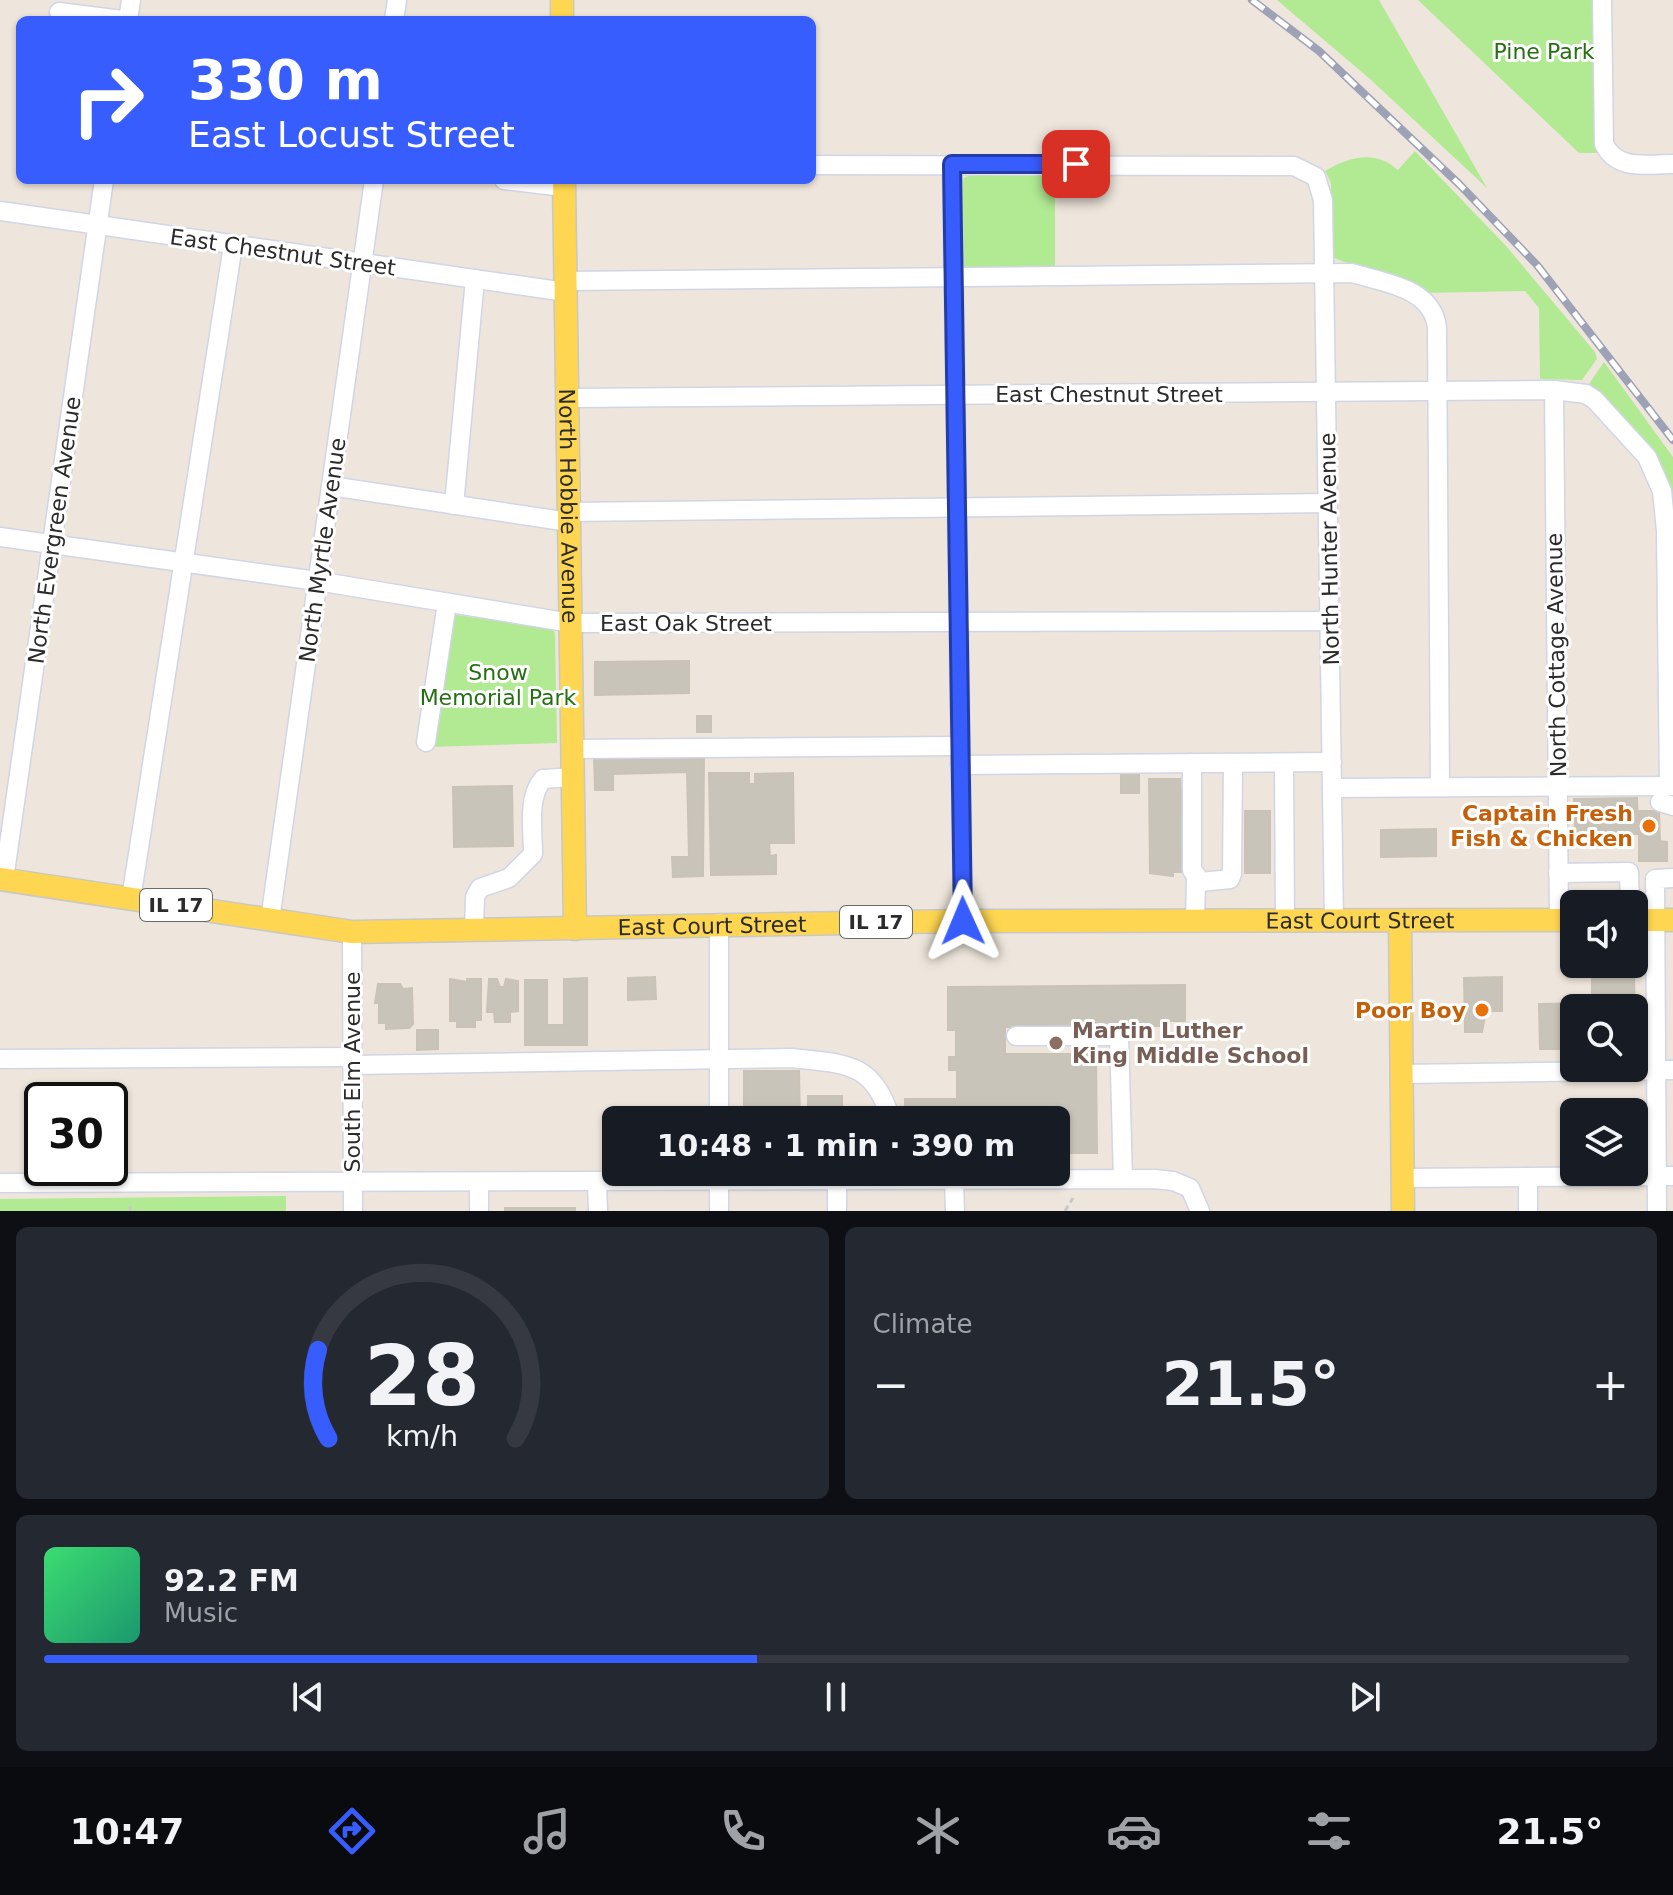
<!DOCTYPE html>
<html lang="en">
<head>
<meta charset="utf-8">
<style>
  :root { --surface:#171b24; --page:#242831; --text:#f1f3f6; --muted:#9ea1a6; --line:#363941; --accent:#385dff }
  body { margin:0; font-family:"DejaVu Sans",sans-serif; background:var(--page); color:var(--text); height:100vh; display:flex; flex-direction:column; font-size:30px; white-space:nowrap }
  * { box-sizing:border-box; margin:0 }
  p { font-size:26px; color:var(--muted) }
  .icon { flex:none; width:44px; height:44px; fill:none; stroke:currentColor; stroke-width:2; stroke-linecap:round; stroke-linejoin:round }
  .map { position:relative; height:1211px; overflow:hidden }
  .details { display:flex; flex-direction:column; gap:16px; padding:16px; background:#0d0f14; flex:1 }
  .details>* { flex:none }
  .top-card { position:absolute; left:16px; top:16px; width:800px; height:168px; border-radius:12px; box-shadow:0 2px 6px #0004; background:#385dff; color:#fff; overflow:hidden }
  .controls { position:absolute; left:1560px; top:890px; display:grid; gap:16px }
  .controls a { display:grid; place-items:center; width:88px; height:88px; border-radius:12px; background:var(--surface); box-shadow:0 2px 6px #0004; font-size:40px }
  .speed { position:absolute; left:24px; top:1082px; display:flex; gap:16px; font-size:40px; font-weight:700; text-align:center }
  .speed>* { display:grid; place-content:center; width:104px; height:104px; border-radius:50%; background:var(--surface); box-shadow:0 2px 6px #0004; line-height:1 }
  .speed .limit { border:4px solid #111; border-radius:12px; background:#fff; color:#111 }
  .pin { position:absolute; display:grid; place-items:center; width:68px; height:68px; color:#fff; margin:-34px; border-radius:16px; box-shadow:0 4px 12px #0006 }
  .me { position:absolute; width:88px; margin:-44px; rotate:359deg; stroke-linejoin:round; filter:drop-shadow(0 0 6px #0008) }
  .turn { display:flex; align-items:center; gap:28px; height:168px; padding:0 40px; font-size:36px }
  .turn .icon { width:104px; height:104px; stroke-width:2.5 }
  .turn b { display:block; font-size:56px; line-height:68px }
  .big { font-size:60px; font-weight:600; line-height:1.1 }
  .details .tile { flex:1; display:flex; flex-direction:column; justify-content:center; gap:12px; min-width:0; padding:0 28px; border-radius:12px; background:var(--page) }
  .details .dial { align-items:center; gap:0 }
  .dial svg { height:208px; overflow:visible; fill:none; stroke:var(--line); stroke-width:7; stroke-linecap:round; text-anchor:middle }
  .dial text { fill:var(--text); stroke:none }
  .song { display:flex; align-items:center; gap:24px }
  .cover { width:96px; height:96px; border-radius:12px; background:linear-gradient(135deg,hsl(140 70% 55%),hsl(160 70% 35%)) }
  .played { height:8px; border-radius:4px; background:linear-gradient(90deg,var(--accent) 45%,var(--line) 45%) }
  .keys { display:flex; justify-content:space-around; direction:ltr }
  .heat { display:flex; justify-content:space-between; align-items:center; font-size:44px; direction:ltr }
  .details .tiles { flex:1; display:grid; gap:16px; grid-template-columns:1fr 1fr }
  .tile:last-child { grid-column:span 2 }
  .trip { position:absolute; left:602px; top:1106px; width:468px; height:80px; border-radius:12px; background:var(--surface); box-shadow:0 2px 6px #0004; font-weight:600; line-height:80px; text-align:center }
  .tab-bar { display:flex; height:128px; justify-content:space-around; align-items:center; background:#090b0e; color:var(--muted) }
  .tab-bar .icon { width:56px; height:56px }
  .tab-bar .active { color:var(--accent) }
  .tab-bar b { font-size:36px; color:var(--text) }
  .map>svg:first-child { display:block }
  .green { fill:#b1ea93 }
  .building { fill:#c9c4ba; stroke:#cac3b5; stroke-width:2 }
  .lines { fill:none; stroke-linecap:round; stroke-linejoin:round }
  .minor-casing { stroke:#d1d5e5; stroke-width:21 }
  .major-casing { stroke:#c8c8c8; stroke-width:25 }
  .path { stroke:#c8c8c8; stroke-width:3; stroke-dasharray:6 4; stroke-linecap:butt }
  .minor { stroke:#fff; stroke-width:18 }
  .major { stroke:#fed651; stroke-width:22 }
  .rail-casing { stroke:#9ea2b7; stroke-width:8 }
  .rail { stroke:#fff; stroke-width:5; stroke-dasharray:15; stroke-linecap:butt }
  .route-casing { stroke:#243ca6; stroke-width:20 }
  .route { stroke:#385dff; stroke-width:14 }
  .food-dot { fill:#e8710a; stroke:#fff; stroke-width:3 }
  .education-dot { fill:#8d6e63; stroke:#fff; stroke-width:3 }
  .labels { text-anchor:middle; stroke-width:6; stroke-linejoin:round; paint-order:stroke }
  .shield { fill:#fff; stroke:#6b6b6b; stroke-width:2 }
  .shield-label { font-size:20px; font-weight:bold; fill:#2b2b2b }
  .park-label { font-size:22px; fill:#267013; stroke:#fff }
  .street-label { font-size:22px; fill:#2b2b2b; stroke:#fff }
  .food-label { font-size:22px; font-weight:bold; fill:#c56008; stroke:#fff; text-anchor:end }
  .education-label { font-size:22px; font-weight:bold; fill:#785e54; stroke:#fff; text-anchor:start }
</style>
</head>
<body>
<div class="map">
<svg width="1673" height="1211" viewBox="0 0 1673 1211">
  <rect width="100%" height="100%" fill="#eee6dc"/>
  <!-- green -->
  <g class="green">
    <path d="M1277,0h102l108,188 -117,-109z"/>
    <path d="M1418,0h178l2,153h-19z"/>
    <path d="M1415,151l91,95 89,106 2,7 -15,21 -42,-1 -1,-71 -14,-17 -103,2 -90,-36 -1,-74 -6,-12c23,-14 51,-22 73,-1z"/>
    <path d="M1055,172v99l-94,1v-92l12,-7z"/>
    <path d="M1604,362l69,95v322l-5,-285 -81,-107z"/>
    <path d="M450,614l102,15 3,4 2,110 -127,4z"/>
    <path d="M286,1196v15h-286v-12z"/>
  </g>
  <!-- building -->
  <g class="building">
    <path d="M689,661v32l-94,2v-33z"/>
    <rect x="697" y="716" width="14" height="16"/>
    <path d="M704,753l-1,123 -30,1 -1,-20h17l-2,-85 -74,2v16h-18l-1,-34z"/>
    <path d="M709,773h40v11h6v-10l38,-1 1,70h-25l1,13 6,-1v19l-65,1z"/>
    <rect x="1121" y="774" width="18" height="19"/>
    <path d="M1149,779h31l5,70h-4l1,23h-9v4l-23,-3z"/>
    <path d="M512,786l1,60 -59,1 -1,-60z"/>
    <path d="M1637,798l1,36 -63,-1 -1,-34z"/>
    <rect x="1245" y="811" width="25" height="62"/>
    <path d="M1639,811h20l1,30 7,1v19h-28z"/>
    <path d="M1436,829v27l-55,1v-27z"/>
    <path d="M1592,964h39l3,8 1,52 -1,-16h-25v-14h-17z"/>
    <path d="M655,977l1,22 -28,1v-22z"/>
    <path d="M1502,977v34h-16l-4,21h-17l-1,-54z"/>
    <path d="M587,978v67h-62v-65h22v45h17v-46z"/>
    <path d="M450,979l17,3v-3h14v41h-6v7h-18v-6h-7z"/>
    <path d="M489,979h8l3,8h4l2,-8 12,2v30l-8,1v10h-15l-1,-10h-7z"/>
    <path d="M378,984h22l3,5 9,-1 1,36 -4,4 -23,1v-6h-7v-20h-4z"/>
    <path d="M1185,985v36h-20v5l-160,1v27h91l1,99h-41v-33h-151v-21h52v-29h-8v-13h7v-27h-8v-43z"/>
    <path d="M1589,1003v5h-15v41h-34l-1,-45z"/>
    <path d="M417,1030h21v19l-21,1z"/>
    <path d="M744,1071h55l1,49h-56z"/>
    <rect x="808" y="1096" width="34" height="24"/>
    <rect x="505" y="1208" width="70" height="3"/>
  </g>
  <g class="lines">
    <!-- minor casing -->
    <g class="minor-casing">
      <g id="minor">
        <path d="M1602,0l2,144c13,27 42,20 69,20"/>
        <path d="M59,12l63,8"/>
        <path d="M128,20l3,-20"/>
        <path d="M394,20l3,-20"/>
        <path d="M952,164l11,757"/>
        <path d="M812,165l482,1 22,11 7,23 11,722"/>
        <path d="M504,180l60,7"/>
        <path d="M0,211l566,81"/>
        <path d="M566,281l786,-8c33,10 81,15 85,55l3,459"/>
        <path d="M1554,390l5,530"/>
        <path d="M567,398l987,-8 32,4 9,6 52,57 15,34 4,40 3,255"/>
        <path d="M331,486l238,36"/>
        <path d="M454,505l21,-226"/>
        <path d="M569,512l759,-9"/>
        <path d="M0,537l317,44 254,42 759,-2"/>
        <path d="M426,742l21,-139"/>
        <path d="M572,749l387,-3"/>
        <path d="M1192,763v107l9,12 29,-3 2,-5 1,-111"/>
        <path d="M1284,763l1,159"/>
        <path d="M960,765l372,-3"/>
        <path d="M1332,788l341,-2"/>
        <path d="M1660,802l13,4"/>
        <path d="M1558,873l71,-1 1,32"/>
        <path d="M4,879l100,-699"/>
        <path d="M131,899l102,-654"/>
        <path d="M270,920l104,-740"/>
        <path d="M1195,922l1,-43"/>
        <path d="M719,923v197"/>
        <path d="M474,931l1,-34 5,-9 29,-10 24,-24c0,-23 -6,-57 10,-75l30,-2"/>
        <path d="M352,932l1,279"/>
        <path d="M1016,1036h103l4,143"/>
        <path d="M0,1059l352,-2"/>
        <path d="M352,1065l439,-7c54,6 83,3 100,62"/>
        <path d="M1402,1074l271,-4"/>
        <path d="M1528,1177v34"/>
        <path d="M1403,1178l270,-2"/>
        <path d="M954,1181l1,30"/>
        <path d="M0,1183l1154,-4 19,2 17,7 10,23"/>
        <path d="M597,1183l1,28"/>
        <path d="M479,1184v27"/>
        <path d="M719,1211v-39"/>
        <path d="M837,1211v-39"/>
        <path d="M1657,1211l-2,-332 18,-1"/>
      </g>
    </g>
    <!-- major casing -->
    <g class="major-casing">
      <g id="major">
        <path d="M562,0v20"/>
        <path id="s1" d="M564,180l11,749"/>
        <path id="s2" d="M0,879l352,53 611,-11 611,-1"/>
        <path d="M1634,920h39"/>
        <path d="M1400,921l3,290"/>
      </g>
    </g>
    <!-- path -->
    <g class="path">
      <path d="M130,1206v5"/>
      <path d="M1065,1211l8,-13"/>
    </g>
    <!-- minor -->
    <use href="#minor" class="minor"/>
    <!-- major -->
    <use href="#major" class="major"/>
    <!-- rail casing -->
    <g class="rail-casing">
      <path id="rail" d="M1252,0l67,51 140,133 78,81 136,175"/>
    </g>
    <!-- rail -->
    <use href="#rail" class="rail"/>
  </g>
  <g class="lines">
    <!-- route casing -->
    <g class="route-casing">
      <path id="route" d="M963,921l-11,-757h124"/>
    </g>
    <!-- route -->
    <use href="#route" class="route"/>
  </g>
  <!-- markers -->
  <g class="food-dot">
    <circle cx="1649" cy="826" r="8"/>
    <circle cx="1482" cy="1010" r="8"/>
  </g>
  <circle class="education-dot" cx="1056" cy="1043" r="8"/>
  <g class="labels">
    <!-- shield labels -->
    <g class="shield">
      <rect x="140" y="889" width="72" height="32" rx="6"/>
      <rect x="840" y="906" width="72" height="32" rx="6"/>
    </g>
    <g class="shield-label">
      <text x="176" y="912">IL 17</text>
      <text x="876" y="929">IL 17</text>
    </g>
    <!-- park labels -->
    <g class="park-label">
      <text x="1544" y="59">Pine Park</text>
      <text x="498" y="680">Snow<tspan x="498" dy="25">Memorial Park</tspan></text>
    </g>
    <!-- street labels -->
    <g class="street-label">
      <text transform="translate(283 252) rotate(8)" y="8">East Chestnut Street</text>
      <text x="1109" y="402">East Chestnut Street</text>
      <text dy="8" stroke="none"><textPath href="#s1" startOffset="326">North Hobbie Avenue</textPath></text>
      <text transform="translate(54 530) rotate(-82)" y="8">North Evergreen Avenue</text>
      <text transform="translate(1329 549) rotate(-91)" y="8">North Hunter Avenue</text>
      <text transform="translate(322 550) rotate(-82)" y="8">North Myrtle Avenue</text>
      <text x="686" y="631">East Oak Street</text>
      <text transform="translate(1556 655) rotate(-91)" y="8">North Cottage Avenue</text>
      <text dy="8" stroke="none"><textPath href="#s2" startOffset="1364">East Court Street</textPath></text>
      <text dy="8" stroke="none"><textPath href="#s2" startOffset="716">East Court Street</textPath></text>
      <text transform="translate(352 1072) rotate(-90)" y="8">South Elm Avenue</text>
    </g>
    <!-- food labels -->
    <g class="food-label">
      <text x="1633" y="821">Captain Fresh<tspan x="1633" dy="25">Fish &amp; Chicken</tspan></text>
      <text x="1466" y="1018">Poor Boy</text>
    </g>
    <!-- education labels -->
    <g class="education-label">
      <text x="1072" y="1038">Martin Luther<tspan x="1072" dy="25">King Middle School</tspan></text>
    </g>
  </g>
</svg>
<div class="controls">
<a><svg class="icon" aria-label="sound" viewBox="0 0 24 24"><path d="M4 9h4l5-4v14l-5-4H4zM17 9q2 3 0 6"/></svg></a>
<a><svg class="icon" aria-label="search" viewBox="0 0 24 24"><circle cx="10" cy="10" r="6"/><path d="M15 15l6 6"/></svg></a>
<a><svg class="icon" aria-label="layers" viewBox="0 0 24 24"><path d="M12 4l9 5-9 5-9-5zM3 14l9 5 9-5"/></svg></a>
</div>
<div class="speed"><div class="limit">30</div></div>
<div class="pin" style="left:1076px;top:164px;background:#d93025"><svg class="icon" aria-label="arrive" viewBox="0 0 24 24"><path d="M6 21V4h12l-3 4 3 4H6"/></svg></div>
<svg class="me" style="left:963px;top:921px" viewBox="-20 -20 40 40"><path d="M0-17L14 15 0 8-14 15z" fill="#385dff" stroke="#fff" stroke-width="4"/></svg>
<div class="trip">10:48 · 1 min · 390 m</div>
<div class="top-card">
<div class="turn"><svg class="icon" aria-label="right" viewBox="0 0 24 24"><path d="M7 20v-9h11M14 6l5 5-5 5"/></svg><div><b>330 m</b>East Locust Street</div></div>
</div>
</div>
<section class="details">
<div class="tiles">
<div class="tile dial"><svg viewBox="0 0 100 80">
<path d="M14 69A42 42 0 1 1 86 69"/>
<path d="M14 69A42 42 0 0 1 10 35" stroke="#385dff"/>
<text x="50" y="56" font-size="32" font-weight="700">28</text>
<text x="50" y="72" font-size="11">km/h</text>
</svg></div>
<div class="tile"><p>Climate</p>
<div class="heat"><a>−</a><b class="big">21.5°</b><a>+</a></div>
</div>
<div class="tile">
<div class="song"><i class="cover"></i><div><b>92.2 FM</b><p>Music</p></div></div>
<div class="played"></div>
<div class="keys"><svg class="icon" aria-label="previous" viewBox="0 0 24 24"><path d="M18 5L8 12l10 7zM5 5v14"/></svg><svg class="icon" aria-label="pause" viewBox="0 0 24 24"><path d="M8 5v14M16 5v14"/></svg><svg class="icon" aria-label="next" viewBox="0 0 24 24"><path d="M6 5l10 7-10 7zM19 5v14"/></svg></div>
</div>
</div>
</section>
<nav class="tab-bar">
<b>10:47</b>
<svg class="icon active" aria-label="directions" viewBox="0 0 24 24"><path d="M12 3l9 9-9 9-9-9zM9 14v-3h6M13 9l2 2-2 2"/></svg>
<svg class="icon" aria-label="music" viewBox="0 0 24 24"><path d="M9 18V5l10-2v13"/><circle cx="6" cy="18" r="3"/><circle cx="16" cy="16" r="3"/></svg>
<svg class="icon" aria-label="phone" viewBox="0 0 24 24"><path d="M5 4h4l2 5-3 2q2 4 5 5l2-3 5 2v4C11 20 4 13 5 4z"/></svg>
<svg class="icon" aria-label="climate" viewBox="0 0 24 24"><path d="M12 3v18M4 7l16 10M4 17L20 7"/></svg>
<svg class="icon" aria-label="car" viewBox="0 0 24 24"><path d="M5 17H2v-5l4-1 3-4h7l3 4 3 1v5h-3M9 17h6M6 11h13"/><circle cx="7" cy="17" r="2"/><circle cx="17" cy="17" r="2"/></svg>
<svg class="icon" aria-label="filters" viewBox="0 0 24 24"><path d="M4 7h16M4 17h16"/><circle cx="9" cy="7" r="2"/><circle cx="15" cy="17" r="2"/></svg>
<b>21.5°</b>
</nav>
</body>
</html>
